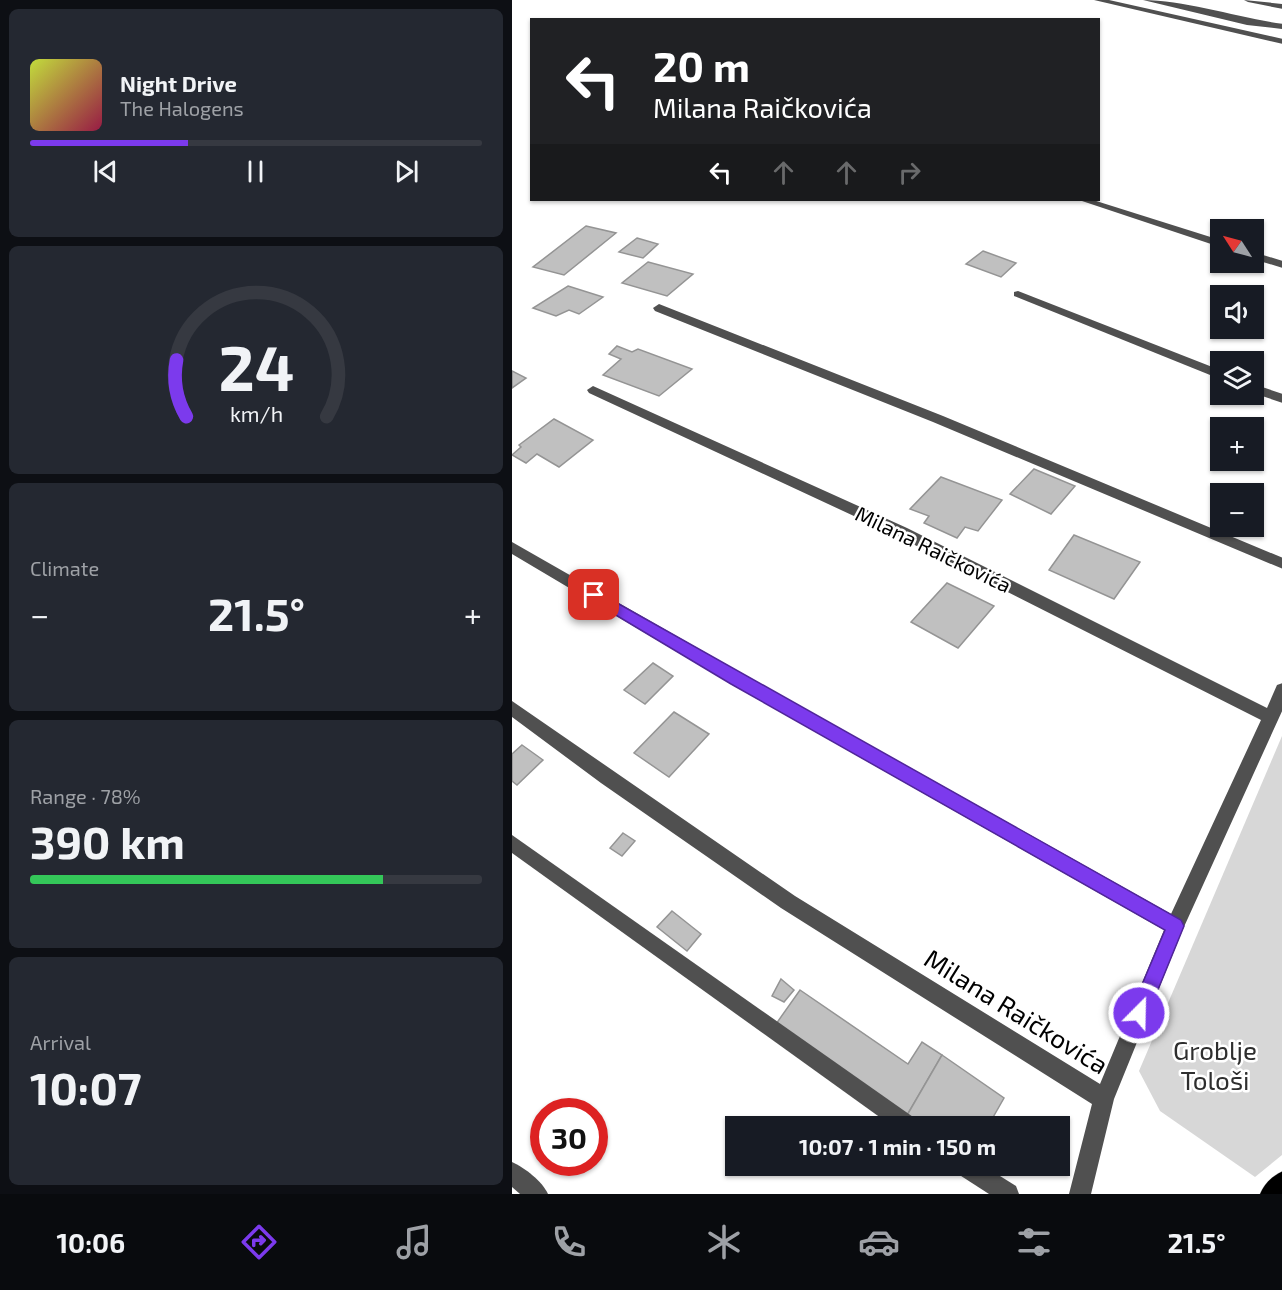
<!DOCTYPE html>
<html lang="en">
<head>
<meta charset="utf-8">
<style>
  :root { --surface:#171b24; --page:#242831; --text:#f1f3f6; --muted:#9ea1a6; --line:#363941; --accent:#7c3aed }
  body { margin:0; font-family:"Exo 2",sans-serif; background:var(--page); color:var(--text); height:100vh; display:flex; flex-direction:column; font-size:22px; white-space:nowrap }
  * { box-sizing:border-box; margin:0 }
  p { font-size:20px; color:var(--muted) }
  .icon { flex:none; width:33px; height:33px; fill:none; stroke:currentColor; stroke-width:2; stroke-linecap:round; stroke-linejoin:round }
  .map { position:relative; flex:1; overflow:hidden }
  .panel { display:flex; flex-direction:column; gap:9px; padding:9px; background:#0d0f14; width:512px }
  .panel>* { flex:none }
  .banner { position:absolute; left:18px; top:18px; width:570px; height:183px; border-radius:0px; box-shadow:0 2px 4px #0004; background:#202124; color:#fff; overflow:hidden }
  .needle { width:39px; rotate:306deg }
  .controls { position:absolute; left:698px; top:219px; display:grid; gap:12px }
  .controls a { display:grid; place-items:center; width:54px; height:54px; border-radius:0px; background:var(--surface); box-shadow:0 2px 4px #0004; font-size:30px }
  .speed { position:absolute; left:18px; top:1098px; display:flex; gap:12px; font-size:30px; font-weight:700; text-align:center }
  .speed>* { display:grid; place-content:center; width:78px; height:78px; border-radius:50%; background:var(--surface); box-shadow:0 2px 4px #0004; line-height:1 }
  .speed .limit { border:9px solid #d22; background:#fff; color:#111 }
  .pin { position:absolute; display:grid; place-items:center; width:51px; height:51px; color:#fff; margin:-26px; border-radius:12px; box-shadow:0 3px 9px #0006 }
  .me { position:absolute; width:66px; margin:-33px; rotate:23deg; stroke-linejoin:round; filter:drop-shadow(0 0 4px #0008) }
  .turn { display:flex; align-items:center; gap:21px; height:126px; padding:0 24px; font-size:27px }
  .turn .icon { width:78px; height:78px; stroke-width:2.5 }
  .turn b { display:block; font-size:42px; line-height:51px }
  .lanes { display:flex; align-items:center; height:57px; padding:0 24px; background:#0003; justify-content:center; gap:30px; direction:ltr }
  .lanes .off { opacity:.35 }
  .big { font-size:45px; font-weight:700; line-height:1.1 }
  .panel .card { flex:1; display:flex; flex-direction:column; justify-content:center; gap:9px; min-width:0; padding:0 21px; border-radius:9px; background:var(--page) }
  .panel .dial { align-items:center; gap:0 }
  .dial svg { height:156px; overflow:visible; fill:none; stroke:var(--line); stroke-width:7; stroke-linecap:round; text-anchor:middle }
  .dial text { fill:var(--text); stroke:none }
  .song { display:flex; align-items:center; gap:18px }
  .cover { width:72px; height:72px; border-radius:9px; background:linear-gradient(135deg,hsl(70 70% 55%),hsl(340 70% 35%)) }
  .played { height:6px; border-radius:3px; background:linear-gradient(90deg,var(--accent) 35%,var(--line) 35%) }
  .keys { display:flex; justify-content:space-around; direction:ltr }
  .heat { display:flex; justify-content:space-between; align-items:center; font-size:33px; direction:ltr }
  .charge { height:9px; border-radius:4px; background:linear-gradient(90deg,#34c759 78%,var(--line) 0) }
  .trip { position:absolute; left:213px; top:1116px; width:345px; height:60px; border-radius:0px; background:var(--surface); box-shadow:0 2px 4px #0004; font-weight:700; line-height:60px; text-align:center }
  .dock { display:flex; height:96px; justify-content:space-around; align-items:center; background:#090b0e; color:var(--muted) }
  .dock .icon { width:42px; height:42px }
  .dock .active { color:var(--accent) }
  .dock b { font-size:27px; color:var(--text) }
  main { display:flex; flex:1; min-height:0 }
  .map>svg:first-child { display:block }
  .green { fill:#d7d7d7 }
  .building { fill:#c0c0c0; stroke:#949494; stroke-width:1.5 }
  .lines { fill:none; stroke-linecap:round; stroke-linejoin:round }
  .major-casing { stroke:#dbdbdb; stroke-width:1 }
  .minor { fill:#505050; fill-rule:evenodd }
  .major { fill:#000; fill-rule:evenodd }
  .route { fill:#7c3aed; stroke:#51269a; stroke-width:1.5 }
  .labels { text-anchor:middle; stroke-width:5; stroke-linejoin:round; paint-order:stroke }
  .street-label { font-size:21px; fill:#000; stroke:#fff }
  .near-street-label { font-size:26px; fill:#000; stroke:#fff }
  .near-park-label { font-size:26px; fill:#2e2e2e; stroke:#fff }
</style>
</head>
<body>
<main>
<section class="panel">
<div class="card">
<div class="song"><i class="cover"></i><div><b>Night Drive</b><p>The Halogens</p></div></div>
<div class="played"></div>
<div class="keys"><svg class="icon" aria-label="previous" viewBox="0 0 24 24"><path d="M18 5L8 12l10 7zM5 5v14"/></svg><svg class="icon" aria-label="pause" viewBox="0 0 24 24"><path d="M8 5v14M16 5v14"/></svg><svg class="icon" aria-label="next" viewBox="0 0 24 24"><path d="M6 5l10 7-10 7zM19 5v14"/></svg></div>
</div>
<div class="card dial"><svg viewBox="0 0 100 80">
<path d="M14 69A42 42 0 1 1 86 69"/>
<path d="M14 69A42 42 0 0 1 9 40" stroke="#7c3aed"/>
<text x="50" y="56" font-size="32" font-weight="700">24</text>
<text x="50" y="72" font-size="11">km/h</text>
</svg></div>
<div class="card"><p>Climate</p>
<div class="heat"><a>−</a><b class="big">21.5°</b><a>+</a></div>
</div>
<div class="card"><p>Range · 78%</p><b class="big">390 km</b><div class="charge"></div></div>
<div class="card"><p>Arrival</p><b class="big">10:07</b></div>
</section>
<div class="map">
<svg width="771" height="1194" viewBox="0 0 771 1194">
  <rect width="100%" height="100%" fill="#fff"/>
  <!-- green -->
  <path class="green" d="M770,736v419l-27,22 -95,-66 -21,-40z"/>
  <!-- building -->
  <g class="building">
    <path d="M74,226l30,7 -52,42 -31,-8z"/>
    <path d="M125,238l21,6 -15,14 -24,-6z"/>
    <path d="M471,251l33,12 -15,14 -35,-13z"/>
    <path d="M136,262l45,12 -26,22 -45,-13z"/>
    <path d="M56,286l35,11 -24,17 -10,-4 -13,6 -23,-8z"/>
    <path d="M105,346l15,6 6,-3 54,20 -33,27 -56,-21 18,-16 -12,-5z"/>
    <path d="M0,371l14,7 -14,10z"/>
    <path d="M42,419l39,21 -34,27 -22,-13 -11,9 -14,-8 9,-8 -2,-2z"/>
    <path d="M522,469l41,17 -24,28 -41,-20z"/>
    <path d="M429,477l61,23 -24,31 -13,-4 -8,11 -33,-15 5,-7 -19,-7z"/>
    <path d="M562,535l66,27 -26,37 -65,-29z"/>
    <path d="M435,583l47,23 -36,42 -47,-26z"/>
    <path d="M141,663l20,13 -28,28 -21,-14z"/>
    <path d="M162,712l35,22 -40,43 -35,-24z"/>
    <path d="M10,745l21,15 -26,25 -5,-4v-27z"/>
    <path d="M111,833l12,8 -13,15 -12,-8z"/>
    <path d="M160,911l29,23 -14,17 -30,-24z"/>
    <path d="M269,979l13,11 -10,12 -12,-6z"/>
    <path d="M288,990l108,74 14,-22 20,13 -36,62 -130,-93z"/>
    <path d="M430,1055l62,43 -16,28h-68l-14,-9z"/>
  </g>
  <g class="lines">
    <!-- major casing -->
    <g class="major-casing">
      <path id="major" d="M771,1171v23h-23c4,-10 12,-18 23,-23z"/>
    </g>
    <!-- minor -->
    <g class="minor">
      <path d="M582,0h15l174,39v5z"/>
      <path d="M631,0c42,0 96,18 140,24v5l-36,-4z"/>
      <path d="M732,0l39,4v5l-35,-7z"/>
      <path d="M567,200h14l127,40v7z"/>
      <path d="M741,252l30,9v7l-30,-9z"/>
      <path d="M506,291l202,79v9l-206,-83v-4z"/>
      <path d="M147,304l284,112 340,142v11l-350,-147 -278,-111 -2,-3z"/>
      <path d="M741,384l30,10v9l-30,-10z"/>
      <path d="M81,386l314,142 360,180 10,-23 6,-2v26l-100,220 -69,170 -23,95h-22l23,-90 -311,-196 -180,-125 -89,-66v-16l283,195 305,188 64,-154 -433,-246 -219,-130v-12l231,132 428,240 90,-194 -364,-184 -308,-143 -2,-3z"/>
      <path d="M0,835l404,284 3,7h-27l-380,-273z"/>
      <path d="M0,1162c13,6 30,19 36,32h-28l-8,-7z"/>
      <path d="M443,1166h29l32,20 3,8h-30l-31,-20z"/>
    </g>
    <!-- major -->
    <use href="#major" class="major"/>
  </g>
  <!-- route -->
  <path class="route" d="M82,590l587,330 3,6 -38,93 -7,3 -6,-3 -3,-6 35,-83 -434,-246 -142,-85v-8z"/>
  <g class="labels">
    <!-- street labels -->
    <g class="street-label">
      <text transform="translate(421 550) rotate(26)" y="7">Milana Raičkovića</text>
    </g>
    <!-- near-street labels -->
    <g class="near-street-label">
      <text transform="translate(504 1012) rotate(32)" y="9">Milana Raičkovića</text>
    </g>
    <!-- near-park labels -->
    <g class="near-park-label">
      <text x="703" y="1060">Groblje<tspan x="703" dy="30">Tološi</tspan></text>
    </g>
  </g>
</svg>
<div class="controls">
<a><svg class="needle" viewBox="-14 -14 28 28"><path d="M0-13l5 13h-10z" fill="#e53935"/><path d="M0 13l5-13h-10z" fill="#9ea1a6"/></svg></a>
<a><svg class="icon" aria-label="sound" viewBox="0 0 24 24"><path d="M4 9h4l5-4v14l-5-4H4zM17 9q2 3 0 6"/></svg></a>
<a><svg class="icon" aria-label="layers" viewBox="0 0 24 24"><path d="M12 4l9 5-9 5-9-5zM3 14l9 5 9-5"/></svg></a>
<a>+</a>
<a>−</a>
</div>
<div class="speed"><div class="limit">30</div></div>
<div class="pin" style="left:82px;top:595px;background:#d93025"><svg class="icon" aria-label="arrive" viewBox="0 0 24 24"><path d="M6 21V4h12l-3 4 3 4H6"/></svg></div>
<svg class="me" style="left:627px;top:1013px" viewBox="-20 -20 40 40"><circle r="17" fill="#7c3aed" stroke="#fff" stroke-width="3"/><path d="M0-11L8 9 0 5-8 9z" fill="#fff"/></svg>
<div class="trip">10:07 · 1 min · 150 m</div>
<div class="banner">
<div class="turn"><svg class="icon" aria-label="left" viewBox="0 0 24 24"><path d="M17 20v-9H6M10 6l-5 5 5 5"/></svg><div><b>20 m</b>Milana Raičkovića</div></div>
<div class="lanes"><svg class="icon" aria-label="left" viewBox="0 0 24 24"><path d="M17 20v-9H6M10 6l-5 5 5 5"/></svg><svg class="icon off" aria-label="ahead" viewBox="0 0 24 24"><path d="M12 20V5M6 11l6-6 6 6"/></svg><svg class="icon off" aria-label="ahead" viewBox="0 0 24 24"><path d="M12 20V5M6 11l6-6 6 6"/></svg><svg class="icon off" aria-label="right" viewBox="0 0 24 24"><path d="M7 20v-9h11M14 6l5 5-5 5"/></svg></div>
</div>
</div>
</main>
<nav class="dock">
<b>10:06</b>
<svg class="icon active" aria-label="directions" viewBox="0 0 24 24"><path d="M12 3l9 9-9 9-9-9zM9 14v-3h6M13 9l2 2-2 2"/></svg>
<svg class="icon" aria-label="music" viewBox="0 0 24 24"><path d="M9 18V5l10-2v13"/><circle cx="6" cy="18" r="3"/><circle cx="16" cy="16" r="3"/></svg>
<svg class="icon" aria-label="phone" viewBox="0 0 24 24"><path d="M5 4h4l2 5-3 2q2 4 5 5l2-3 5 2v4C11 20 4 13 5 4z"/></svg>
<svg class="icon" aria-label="climate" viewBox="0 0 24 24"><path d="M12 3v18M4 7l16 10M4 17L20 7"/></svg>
<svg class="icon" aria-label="car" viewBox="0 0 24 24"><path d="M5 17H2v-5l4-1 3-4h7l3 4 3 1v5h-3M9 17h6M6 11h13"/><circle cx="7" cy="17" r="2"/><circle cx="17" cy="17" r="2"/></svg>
<svg class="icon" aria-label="filters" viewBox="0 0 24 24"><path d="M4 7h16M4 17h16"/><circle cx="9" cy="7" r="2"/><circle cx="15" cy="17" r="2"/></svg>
<b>21.5°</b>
</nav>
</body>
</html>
